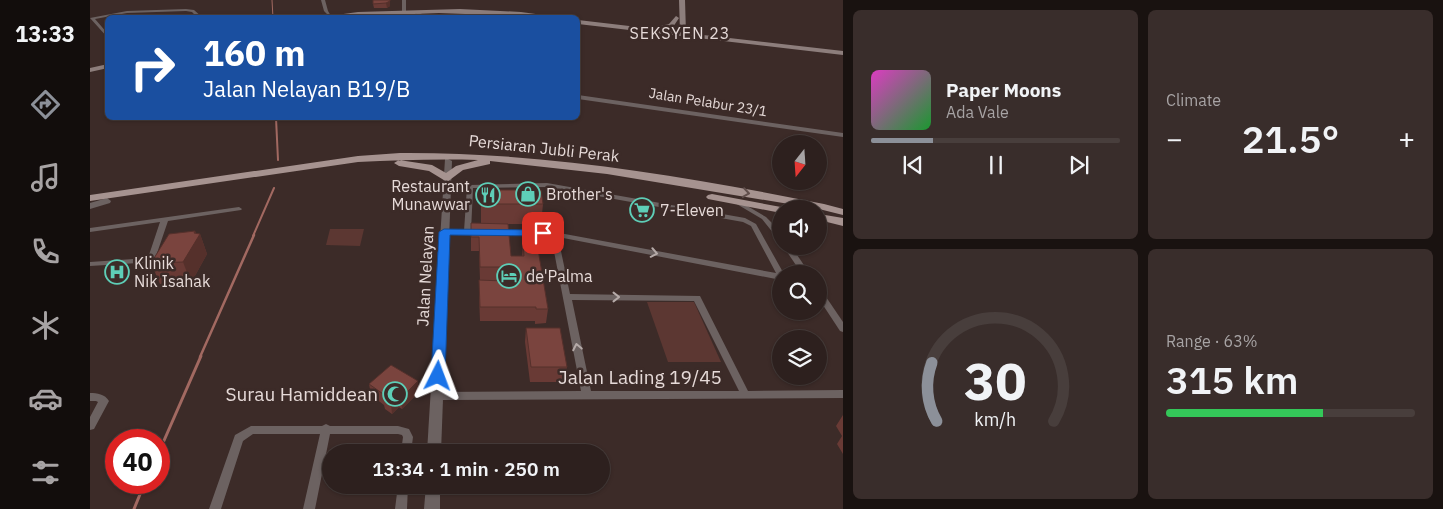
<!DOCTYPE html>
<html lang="en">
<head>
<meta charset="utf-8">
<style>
  :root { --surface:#2d201e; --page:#392d2b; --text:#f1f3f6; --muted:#a7a3a4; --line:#483e3c; --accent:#8c9099 }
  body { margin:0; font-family:"IBM Plex Sans",sans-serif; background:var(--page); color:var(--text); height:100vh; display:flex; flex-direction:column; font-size:19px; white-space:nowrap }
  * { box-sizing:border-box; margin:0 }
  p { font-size:16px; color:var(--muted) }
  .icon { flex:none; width:28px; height:28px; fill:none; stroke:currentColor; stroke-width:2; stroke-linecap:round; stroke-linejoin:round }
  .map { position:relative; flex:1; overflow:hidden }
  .details { display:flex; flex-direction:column; gap:10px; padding:10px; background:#191210; width:600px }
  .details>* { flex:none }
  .top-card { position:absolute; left:15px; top:15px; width:475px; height:105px; border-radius:8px; box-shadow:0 1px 4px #0004,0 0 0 1px var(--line); background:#1a4fa0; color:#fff; overflow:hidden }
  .needle { width:32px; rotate:197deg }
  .tools { position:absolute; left:682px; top:135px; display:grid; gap:10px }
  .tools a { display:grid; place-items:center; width:55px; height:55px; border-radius:50%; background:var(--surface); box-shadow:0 1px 4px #0004,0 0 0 1px var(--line); font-size:25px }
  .speed { position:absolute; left:15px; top:429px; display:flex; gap:10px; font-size:25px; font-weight:700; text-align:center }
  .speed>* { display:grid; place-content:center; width:65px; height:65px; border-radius:50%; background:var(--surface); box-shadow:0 1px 4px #0004,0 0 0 1px var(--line); line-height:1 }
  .speed .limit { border:8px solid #d22; background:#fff; color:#111 }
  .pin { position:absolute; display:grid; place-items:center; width:42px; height:42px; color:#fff; margin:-21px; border-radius:10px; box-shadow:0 2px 8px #0006 }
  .me { position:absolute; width:55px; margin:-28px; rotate:3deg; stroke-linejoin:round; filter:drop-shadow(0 0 4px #0008) }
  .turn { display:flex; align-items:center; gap:18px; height:105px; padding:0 15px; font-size:22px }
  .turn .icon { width:65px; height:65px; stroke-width:2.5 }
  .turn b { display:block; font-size:35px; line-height:42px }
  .big { font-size:38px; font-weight:600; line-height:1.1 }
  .details .card { flex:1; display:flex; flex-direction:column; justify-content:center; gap:8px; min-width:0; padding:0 18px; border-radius:8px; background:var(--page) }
  .details .dial { align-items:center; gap:0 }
  .dial svg { height:130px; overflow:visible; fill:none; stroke:var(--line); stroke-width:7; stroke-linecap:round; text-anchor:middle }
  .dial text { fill:var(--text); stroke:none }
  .song { display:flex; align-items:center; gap:15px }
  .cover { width:60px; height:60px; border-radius:8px; background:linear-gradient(135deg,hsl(310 70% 55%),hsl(130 70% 35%)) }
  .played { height:5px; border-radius:2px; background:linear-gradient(90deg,var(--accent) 25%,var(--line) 25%) }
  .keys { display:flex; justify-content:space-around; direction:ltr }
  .heat { display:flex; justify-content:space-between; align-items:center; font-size:28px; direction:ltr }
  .charge { height:8px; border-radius:4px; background:linear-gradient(90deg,#34c759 63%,var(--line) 0) }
  .details .tiles { flex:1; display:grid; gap:10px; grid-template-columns:repeat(2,1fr) }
  .trip { position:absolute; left:232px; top:444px; width:288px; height:50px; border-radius:25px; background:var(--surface); box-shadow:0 1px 4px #0004,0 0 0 1px var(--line); font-weight:600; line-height:50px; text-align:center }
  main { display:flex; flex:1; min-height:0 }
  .dock { display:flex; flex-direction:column; width:90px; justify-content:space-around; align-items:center; background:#120d0c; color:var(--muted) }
  .dock .icon { width:35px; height:35px }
  .dock .current { color:var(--accent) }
  .dock b { font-size:22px; color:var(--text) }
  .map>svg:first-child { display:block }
  .green { fill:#5c3732 }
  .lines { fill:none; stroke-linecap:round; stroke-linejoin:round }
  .stream-far3 { stroke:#a26961; stroke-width:1 }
  .stream-far2 { stroke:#a26961; stroke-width:2 }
  .stream-far1 { stroke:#a26961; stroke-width:2.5 }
  .stream { stroke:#a26961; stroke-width:3 }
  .minor { fill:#6c6261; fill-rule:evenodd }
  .tertiary { fill:#6c6261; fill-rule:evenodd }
  .secondary { fill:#8d7e7c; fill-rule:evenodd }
  .primary { fill:#a69390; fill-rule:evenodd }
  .wall { fill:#693a35 }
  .shaded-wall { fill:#55302b }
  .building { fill:#7a443e; stroke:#55302b }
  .oneway { stroke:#614f4c }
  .oneway2 { stroke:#b5aaa8 }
  .route { fill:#1a73e8; stroke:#114b97 }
  .labels { text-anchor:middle; stroke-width:5; stroke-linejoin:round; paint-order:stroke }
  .far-street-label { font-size:14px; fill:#e6dad8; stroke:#3c2b28 }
  .far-quarter-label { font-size:16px; letter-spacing:1px; fill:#e6dad8; stroke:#3c2b28 }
  .street-label { font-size:16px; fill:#e6dad8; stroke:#3c2b28 }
  .poi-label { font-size:16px; fill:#e6dad8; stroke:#3c2b28; text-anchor:start }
  .near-street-label { font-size:19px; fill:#e6dad8; stroke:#3c2b28 }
  .near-poi-label { font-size:19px; fill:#e6dad8; stroke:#3c2b28; text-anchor:end }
</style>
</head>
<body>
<main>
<nav class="dock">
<b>13:33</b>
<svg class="icon current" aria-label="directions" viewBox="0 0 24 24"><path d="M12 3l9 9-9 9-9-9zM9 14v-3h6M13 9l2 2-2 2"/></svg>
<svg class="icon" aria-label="music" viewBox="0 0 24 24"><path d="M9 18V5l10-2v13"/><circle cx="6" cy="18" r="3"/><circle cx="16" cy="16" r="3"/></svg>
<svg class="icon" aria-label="phone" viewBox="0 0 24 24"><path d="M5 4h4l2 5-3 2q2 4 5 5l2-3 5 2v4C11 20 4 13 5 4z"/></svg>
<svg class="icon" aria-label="climate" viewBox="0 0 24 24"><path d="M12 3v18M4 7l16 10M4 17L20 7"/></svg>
<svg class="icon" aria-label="car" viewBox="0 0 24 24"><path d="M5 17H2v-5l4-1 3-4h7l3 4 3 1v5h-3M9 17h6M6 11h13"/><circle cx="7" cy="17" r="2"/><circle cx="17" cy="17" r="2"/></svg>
<svg class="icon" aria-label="filters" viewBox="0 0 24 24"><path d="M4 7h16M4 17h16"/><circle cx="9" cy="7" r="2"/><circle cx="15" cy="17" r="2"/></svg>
</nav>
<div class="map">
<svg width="753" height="509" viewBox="0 0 753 509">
  <rect width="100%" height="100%" fill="#3c2b28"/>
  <!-- green -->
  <g class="green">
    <path d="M240,229h34l-4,17 -34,-1z"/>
    <path d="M557,302h47l27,60h-53z"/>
  </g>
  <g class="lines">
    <!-- stream-far3 -->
    <path class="stream-far3" d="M182,0l1,18"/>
    <!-- stream-far2 -->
    <g class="stream-far2">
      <path d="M186,118l2,42"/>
      <path d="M163,236l21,-48"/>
    </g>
    <!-- stream-far1 -->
    <path class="stream-far1" d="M110,357l54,-122"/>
    <!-- stream -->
    <g class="stream">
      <path d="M69,452l42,-96"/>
      <path d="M44,509l11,-27"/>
    </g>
    <!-- minor -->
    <g class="minor">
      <path d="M231,0h4l3,11 3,5h-2l-5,-5z"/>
      <path d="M312,0h4v12l-2,1 -2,-1z"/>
      <path d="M96,9l8,1 9,8h-5l-6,-6 -6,-1 -59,2 -32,6 13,15v4l-18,-20 37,-7z"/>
      <path d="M457,183l198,35 11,6 28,50h-3v6l-223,-43 12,57 130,2 48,95 95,-1v8l-406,2 -3,-1 -2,-3 2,-3 3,-1 144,-1 -30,-155 -51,-1 -4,-2 1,-2 57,1 222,41 -25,-47 -8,-4 -196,-35 -74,1 -2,43h3l1,2 -1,2 -30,-1 -4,-2 4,-2 20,1 3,-44 3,-2zM482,300l122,1 45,90h-148z"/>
      <path d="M647,200l29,17 9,9 3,-8 3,-2 -1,16 1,7h-3l-16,-20 -27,-16 -1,-1 1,-1z"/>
      <path d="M149,207l3,2 -1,1 -73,11 -14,41 -64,4v-4l58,-4 12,-36 -70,10v-4z"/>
      <path d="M693,246h8l19,28h-8z"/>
      <path d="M729,290l3,1 21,31v10l-3,-1 -21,-32z"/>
      <path d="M0,393c7,0 15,1 19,8l-15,28 -4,1v-13l8,-15 -2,-1h-6z"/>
      <path d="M236,424l4,2h68l11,3 4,8 -2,15h-10l2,-15 -1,-2 -4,-1h-68l-15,75h-12l17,-75h-67l-10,7 -22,68h-12l26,-74 16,-9h71z"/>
      <path d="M308,485h10l-1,24h-12z"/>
    </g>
    <!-- tertiary -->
    <g class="tertiary">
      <path d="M303,12l12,5v1h-8l-6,-3z"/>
      <path d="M329,12l3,2 -5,4h-7z"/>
      <path d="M488,95l265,38v4l-265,-38z"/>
      <path d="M355,159h3l4,2 -11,291h-14z"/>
      <path d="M17,198l4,3 -1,2 -20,6v-6z"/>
      <path d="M336,485h14v24h-16z"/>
    </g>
    <!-- secondary -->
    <g class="secondary">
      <path d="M589,0h6l1,33 157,18v4l-265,-31v-4l77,9v-2l14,-3 7,-8 3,2 -6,9 -14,3 21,2z"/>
      <path d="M370,9l61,3 44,6 -126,-5 -125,5 44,-6z"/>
      <path d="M18,64v4l-18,4v-4z"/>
    </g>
    <!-- primary -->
    <g class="primary">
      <path d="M310,153c143,-1 285,23 424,51l19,5v6l-24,-6 -212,-35 -117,-13v3l-27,6 -16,12 -18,-11 -30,-5 -5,-3 5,-3 33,5 14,8 10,-7 22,-6c-40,-1 -80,0 -120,2l-268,39v-6l268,-39z"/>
      <path d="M622,194l69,13 5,2h-5v4l-73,-14 -2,-2 2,-2z"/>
      <path d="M729,214l24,4v8l-24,-6z"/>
    </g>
  </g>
  <!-- wall -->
  <g class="wall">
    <path d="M300,1v5l-3,2h-13l-1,-4z"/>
    <path d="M391,190l62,14 -2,20h-33l3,32h11l1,-14 25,67 -2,14 -11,1v-3h-55l-1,-26v-15h1l-1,-29h-8v-28h10z"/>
    <path d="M105,231l1,3h4l7,20 -16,29 -31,1 -9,-21z"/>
    <path d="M436,328l41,39 -3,15h-34l-5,-40z"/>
    <path d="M279,384l50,8 -17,17 -3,-2 -7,7 -7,-5 -1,-4 -13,-10z"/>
    <path d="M753,415v39l-6,-10 5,-8 -6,-10z"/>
  </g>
  <!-- shaded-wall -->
  <g class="shaded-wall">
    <path d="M300,1v5l-3,2 -1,-5z"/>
    <path d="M105,231l2,7 3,-4 7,20 -16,29 -8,-21z"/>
    <path d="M328,381l1,11 -17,17 -1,-11z"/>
    <path d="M308,396l1,11 -7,7 -1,-11z"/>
  </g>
  <!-- building -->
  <g class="building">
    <path d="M283,0h17v1l-4,2 -13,1z"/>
    <path d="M391,190h60l2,14h-62z"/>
    <path d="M381,223l37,1 3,32h13l-1,-14 14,1 11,66h-12v-2h-56l-1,-27 24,1 -1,-14h-22l-1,-30h-8z"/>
    <path d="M105,231l-1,2 6,1 -17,28 -32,1 18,-29z"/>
    <path d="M436,328h34l7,39h-36z"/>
    <path d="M301,365l27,16 -17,17 -3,-2 -7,7 -7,-5 2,-2 -17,-12z"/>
  </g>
  <!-- one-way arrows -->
  <defs><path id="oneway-chevron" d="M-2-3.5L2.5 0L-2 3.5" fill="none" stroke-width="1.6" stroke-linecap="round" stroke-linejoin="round" transform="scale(1.25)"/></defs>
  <use class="oneway" href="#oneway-chevron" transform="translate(656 193) rotate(8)"/>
  <g class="oneway2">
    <use href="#oneway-chevron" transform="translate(564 253) rotate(11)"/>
    <use href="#oneway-chevron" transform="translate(526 297)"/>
    <use href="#oneway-chevron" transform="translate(487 347) rotate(-101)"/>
  </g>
  <!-- route -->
  <path class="route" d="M354,229l99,1 5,3 -5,3 -93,-1 -5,141 -2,4h-10l-2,-4 8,-144z"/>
  <!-- icons -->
  <defs>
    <g id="shop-ring" transform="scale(1.25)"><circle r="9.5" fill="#3c2b28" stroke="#5eceb7" stroke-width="1.5"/><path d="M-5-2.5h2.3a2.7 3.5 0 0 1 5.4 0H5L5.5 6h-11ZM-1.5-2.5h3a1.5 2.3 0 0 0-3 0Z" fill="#5eceb7"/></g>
    <g id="restaurant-ring" transform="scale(1.25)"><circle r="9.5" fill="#3c2b28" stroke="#5eceb7" stroke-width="1.5"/><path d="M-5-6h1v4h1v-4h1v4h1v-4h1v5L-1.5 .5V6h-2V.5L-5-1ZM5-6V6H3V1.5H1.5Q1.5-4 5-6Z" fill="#5eceb7"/></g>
    <g id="supermarket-ring" transform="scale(1.25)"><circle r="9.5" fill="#3c2b28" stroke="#5eceb7" stroke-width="1.5"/><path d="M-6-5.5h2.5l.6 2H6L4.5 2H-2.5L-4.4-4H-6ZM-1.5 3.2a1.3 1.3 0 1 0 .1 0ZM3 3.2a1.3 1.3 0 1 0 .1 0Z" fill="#5eceb7"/></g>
    <g id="hospital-ring" transform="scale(1.25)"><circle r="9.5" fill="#3c2b28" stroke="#5eceb7" stroke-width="1.5"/><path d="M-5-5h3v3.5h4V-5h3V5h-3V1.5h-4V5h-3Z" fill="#5eceb7"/></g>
    <g id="hotel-ring" transform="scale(1.25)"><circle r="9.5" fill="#3c2b28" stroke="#5eceb7" stroke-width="1.5"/><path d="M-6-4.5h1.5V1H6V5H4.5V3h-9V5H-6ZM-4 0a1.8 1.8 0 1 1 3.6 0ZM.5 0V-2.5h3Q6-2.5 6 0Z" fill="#5eceb7"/></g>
    <g id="mosque-ring" transform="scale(1.25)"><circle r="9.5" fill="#3c2b28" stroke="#5eceb7" stroke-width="1.5"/><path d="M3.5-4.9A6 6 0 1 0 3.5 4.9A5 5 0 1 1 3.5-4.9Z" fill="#5eceb7"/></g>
  </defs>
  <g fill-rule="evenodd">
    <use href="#shop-ring" x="438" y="194"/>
    <use href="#restaurant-ring" x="398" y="195"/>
    <use href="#supermarket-ring" x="552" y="210"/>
    <use href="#hospital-ring" x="27" y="272"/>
    <use href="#hotel-ring" x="419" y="276"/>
    <use href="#mosque-ring" x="305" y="394"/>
  </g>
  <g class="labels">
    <!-- far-street labels -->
    <g class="far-street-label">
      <text transform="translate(618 102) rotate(9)" y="5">Jalan Pelabur 23/1</text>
    </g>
    <!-- far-quarter labels -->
    <g class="far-quarter-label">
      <text x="590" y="39">SEKSYEN 23</text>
    </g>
    <!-- street labels -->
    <g class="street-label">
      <text transform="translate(454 148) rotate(6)" y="6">Persiaran Jubli Perak</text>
      <text transform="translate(335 276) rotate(-87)" y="6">Jalan Nelayan</text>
    </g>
    <!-- poi labels -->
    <g class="poi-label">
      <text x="380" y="192" text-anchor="end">Restaurant<tspan x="380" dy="18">Munawwar</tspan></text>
      <text x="456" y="200">Brother's</text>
      <text x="570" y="216">7-Eleven</text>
      <text x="44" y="269">Klinik<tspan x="44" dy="18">Nik Isahak</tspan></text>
      <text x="436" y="282">de'Palma</text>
    </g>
    <!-- near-street labels -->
    <g class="near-street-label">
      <text x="550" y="384">Jalan Lading 19/45</text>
    </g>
    <!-- near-poi labels -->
    <g class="near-poi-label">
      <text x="288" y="401">Surau Hamiddean</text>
    </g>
  </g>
</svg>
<div class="tools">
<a><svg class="needle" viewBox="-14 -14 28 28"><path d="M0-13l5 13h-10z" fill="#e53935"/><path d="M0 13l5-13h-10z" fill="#a7a3a4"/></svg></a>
<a><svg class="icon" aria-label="sound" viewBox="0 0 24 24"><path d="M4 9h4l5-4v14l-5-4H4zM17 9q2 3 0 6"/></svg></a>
<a><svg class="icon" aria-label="search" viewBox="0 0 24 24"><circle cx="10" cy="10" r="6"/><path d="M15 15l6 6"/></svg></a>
<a><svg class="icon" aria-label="layers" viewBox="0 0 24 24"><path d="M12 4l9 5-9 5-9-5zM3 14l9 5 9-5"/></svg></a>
</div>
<div class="speed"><div class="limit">40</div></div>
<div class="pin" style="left:453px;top:233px;background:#d93025"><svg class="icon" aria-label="arrive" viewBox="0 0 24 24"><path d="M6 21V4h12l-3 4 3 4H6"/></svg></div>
<svg class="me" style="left:348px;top:376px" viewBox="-20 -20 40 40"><path d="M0-17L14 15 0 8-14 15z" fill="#1a73e8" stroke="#fff" stroke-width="4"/></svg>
<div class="trip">13:34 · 1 min · 250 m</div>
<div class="top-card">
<div class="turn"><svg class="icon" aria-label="right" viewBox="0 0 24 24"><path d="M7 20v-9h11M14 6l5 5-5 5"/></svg><div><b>160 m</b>Jalan Nelayan B19/B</div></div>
</div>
</div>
<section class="details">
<div class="tiles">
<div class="card">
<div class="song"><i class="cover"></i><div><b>Paper Moons</b><p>Ada Vale</p></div></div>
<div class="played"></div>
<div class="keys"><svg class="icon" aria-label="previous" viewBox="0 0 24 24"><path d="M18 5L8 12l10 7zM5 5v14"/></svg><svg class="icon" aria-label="pause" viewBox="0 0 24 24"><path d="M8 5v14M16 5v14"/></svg><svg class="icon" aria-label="next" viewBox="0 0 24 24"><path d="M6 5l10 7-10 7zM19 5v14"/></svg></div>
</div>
<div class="card"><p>Climate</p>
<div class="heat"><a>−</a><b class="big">21.5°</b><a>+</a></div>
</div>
<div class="card dial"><svg viewBox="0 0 100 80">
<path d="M14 69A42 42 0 1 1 86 69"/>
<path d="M14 69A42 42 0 0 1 11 33" stroke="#8c9099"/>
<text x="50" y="56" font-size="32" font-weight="700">30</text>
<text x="50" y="72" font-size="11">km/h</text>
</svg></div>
<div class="card"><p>Range · 63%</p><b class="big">315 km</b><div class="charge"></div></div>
</div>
</section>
</main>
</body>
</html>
